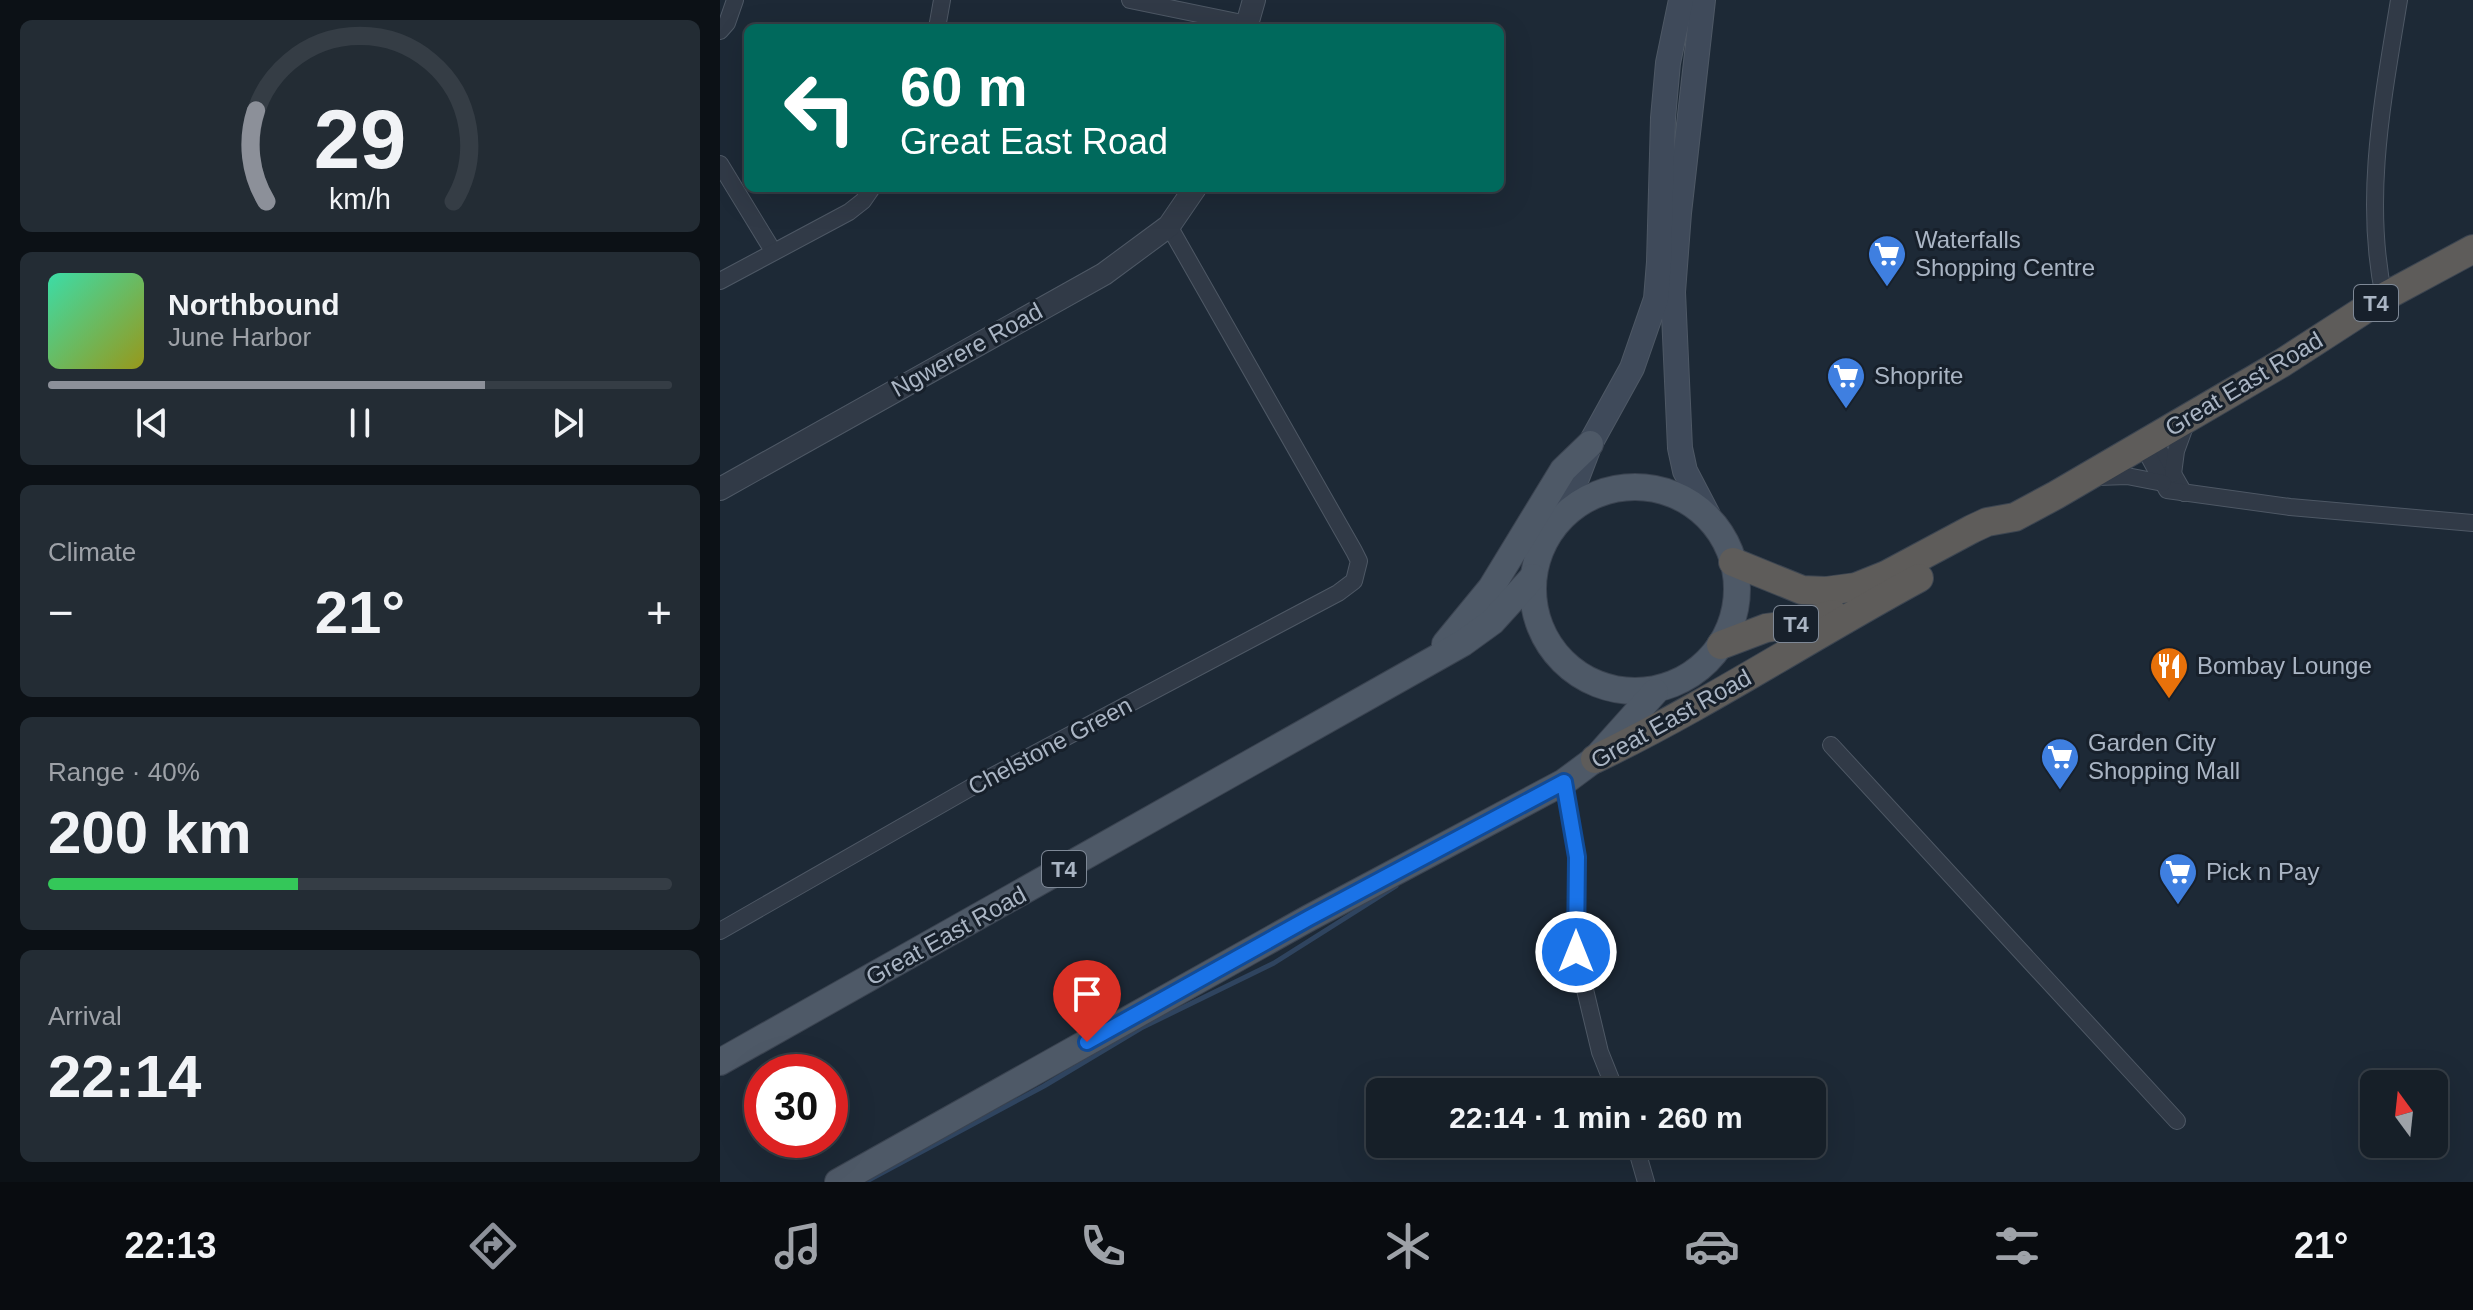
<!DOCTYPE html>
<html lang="en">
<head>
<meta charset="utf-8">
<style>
  :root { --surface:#161f28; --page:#232c34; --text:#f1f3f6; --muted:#9ea2a8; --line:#353d45; --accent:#8c9099 }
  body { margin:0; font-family:Arial,sans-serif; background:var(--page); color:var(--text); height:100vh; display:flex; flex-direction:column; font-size:30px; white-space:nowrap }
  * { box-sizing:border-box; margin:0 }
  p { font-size:26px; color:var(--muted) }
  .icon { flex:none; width:44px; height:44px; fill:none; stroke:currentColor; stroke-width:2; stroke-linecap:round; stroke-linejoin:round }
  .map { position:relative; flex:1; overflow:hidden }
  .details { display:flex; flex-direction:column; gap:20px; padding:20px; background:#0c1116; width:720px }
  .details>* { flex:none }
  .guide { position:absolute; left:24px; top:24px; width:760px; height:168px; border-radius:12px; box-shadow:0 8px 32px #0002,0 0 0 2px var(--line); background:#00695c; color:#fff; overflow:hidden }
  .needle { width:52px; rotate:345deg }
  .tools { position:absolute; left:1640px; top:1070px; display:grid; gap:16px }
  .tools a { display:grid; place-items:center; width:88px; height:88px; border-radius:12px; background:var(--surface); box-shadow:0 8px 32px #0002,0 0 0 2px var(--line); font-size:40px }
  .speed { position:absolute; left:24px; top:1054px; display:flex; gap:16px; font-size:40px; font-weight:700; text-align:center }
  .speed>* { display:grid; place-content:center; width:104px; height:104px; border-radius:50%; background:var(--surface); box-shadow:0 8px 32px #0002,0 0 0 2px var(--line); line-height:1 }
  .speed .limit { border:12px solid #d22; background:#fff; color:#111 }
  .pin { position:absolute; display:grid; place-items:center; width:68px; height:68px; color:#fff; margin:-82px -34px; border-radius:50% 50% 50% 0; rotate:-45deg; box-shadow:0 0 8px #0007 }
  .pin .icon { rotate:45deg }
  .me { position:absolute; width:88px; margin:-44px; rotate:0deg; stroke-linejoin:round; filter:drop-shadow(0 0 6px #0008) }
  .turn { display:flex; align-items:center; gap:28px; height:168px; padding:0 24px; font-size:36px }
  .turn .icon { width:104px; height:104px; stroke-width:2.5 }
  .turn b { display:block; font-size:56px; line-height:68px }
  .big { font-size:60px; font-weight:700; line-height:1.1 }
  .details .widget { flex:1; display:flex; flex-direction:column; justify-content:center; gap:12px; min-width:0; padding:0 28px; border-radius:12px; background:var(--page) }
  .details .dial { align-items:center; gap:0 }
  .dial svg { height:208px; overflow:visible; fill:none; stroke:var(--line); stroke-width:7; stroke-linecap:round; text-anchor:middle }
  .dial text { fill:var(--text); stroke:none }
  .song { display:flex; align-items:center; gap:24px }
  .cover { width:96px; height:96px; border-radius:12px; background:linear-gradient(135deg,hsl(160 70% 55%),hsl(60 70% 35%)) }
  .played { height:8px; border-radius:4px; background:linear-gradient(90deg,var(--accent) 70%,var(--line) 70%) }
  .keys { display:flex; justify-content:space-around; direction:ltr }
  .heat { display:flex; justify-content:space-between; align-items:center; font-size:44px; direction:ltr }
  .charge { height:12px; border-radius:6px; background:linear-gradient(90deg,#34c759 40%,var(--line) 0) }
  .trip { position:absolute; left:646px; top:1078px; width:460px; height:80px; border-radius:12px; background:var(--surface); box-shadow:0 8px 32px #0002,0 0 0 2px var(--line); font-weight:700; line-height:80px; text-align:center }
  .dock { display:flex; height:128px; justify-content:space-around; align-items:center; background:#090c10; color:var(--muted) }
  .dock .icon { width:56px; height:56px }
  .dock .on { color:var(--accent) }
  .dock b { font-size:36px; color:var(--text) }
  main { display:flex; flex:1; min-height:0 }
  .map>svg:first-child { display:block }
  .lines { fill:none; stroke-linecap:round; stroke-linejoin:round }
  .stream { stroke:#2f445f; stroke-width:5 }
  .minor-casing { stroke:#4e5865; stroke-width:18 }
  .tertiary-casing { stroke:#4e5865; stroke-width:24 }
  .secondary-casing { stroke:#4e5865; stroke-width:26 }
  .primary-casing { stroke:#3a4350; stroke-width:28 }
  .trunk-casing { stroke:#3c4551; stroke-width:30 }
  .minor { stroke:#313a47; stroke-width:16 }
  .tertiary { stroke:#313a47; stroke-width:22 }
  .secondary { stroke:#3f4a5a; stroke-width:24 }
  .primary { stroke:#4e5967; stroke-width:26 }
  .trunk { stroke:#5e5c5a; stroke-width:28 }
  .route-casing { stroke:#114b97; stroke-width:20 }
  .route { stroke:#1a73e8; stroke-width:14 }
  .labels { text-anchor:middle; stroke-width:6; stroke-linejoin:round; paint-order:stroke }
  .shield { fill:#17202b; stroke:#7e8896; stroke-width:2 }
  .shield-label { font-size:22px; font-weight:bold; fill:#aab5c4 }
  .poi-label { font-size:24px; fill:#aab5c4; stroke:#17202b; text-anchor:start }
  .street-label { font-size:24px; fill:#aab5c4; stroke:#17202b }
</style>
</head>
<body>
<main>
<section class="details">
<div class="widget dial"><svg viewBox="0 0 100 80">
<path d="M14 69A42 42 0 1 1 86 69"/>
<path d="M14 69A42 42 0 0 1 10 34" stroke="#8c9099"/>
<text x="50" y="56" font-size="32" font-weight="700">29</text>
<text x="50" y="72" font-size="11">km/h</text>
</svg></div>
<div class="widget">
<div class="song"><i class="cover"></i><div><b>Northbound</b><p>June Harbor</p></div></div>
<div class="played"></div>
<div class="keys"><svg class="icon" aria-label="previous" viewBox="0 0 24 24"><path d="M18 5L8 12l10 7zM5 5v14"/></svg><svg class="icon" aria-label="pause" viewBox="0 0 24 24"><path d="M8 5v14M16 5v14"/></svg><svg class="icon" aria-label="next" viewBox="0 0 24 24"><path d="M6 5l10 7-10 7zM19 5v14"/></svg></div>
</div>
<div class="widget"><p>Climate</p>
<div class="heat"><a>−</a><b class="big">21°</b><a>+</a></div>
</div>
<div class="widget"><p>Range · 40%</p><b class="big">200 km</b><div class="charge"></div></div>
<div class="widget"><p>Arrival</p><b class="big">22:14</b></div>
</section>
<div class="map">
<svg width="1753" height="1182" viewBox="0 0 1753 1182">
  <rect width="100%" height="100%" fill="#1d2936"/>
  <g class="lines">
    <!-- stream -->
    <path class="stream" d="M145,1182l179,-96 97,-58 133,-65 122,-77"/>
    <!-- minor casing -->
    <g class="minor-casing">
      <g id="minor">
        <path d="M410,0l117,24"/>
        <path d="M217,28l5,-28"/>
        <path d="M0,31l7,-8 8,-23"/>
        <path d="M0,164l53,87"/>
        <path d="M0,281l129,-69 14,-11 9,-13"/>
        <path d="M1664,297c-21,-99 -1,-198 15,-297"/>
        <path d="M1433,439l31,54"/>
        <path d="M1422,444l25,46 123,17 183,16"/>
        <path d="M1453,474l3,-23 11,-30"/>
        <path d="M1378,477l29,-1 36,7"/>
        <path d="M1111,745l346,376"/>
        <path d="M844,782l13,75 -1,95 24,100 16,40"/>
        <path d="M0,931l250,-143 368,-195 16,-12 5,-20 -5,-10 -185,-325"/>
        <path d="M915,1144l11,38"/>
      </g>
    </g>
    <!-- tertiary casing -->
    <g class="tertiary-casing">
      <g id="tertiary">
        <path d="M526,28l8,-28"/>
        <path d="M0,489l384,-215 65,-48 26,-38"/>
      </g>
    </g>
    <!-- secondary casing -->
    <g class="secondary-casing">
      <g id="secondary">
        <path d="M983,0l-24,213 -6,79 7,156 5,23 23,44"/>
        <path d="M842,517l28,-73 42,-76 24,-69 3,-37 4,-144 5,-55 13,-63"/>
      </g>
    </g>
    <!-- primary casing -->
    <g class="primary-casing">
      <g id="primary">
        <circle cx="915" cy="589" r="102"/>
        <path d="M725,644l46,-56 72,-118 27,-26"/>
        <path d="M0,1062l743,-419 29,-21 41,-45"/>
        <path d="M118,1182l471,-264 255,-136 31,-23 60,-67"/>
      </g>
    </g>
    <!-- trunk casing -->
    <g class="trunk-casing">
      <g id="trunk">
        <path d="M1013,562l69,28 24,1 30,-4 30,-12 86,-46 15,-7 28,-5 41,-22 226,-132 102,-66 89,-48"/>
        <path d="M1001,645l45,-17 30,-4 37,-10"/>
        <path d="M875,759c112,-54 215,-122 324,-181"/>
      </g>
    </g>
    <!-- minor -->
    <use href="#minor" class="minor"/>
    <!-- tertiary -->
    <use href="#tertiary" class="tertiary"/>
    <!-- secondary -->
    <use href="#secondary" class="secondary"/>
    <!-- primary -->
    <use href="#primary" class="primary"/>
    <!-- trunk -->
    <use href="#trunk" class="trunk"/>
  </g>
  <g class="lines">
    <!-- route casing -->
    <g class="route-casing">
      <path id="route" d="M367,1042l222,-124 255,-136 13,75 -1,95"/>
    </g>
    <!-- route -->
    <use href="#route" class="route"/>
  </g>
  <!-- icons -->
  <defs>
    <g id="supermarket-pin" transform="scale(2)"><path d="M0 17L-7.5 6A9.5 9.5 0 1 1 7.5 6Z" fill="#3f7fe0" stroke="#17202b"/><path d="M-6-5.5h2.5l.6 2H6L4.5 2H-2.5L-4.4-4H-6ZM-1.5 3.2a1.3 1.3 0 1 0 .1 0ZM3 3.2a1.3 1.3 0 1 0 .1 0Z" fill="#fff"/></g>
    <g id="restaurant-pin" transform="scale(2)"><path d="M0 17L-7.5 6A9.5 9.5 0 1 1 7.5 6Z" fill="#e8710a" stroke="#17202b"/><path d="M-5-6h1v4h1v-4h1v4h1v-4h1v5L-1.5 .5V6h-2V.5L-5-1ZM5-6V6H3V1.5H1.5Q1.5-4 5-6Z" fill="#fff"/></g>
  </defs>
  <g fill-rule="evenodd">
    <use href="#supermarket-pin" x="1167" y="254"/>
    <use href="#supermarket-pin" x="1126" y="376"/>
    <use href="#restaurant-pin" x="1449" y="666"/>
    <use href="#supermarket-pin" x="1340" y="757"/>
    <use href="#supermarket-pin" x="1458" y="872"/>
  </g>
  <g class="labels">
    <!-- shield labels -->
    <g class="shield">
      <rect x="1634" y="285" width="44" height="36" rx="6"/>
      <rect x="1054" y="606" width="44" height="36" rx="6"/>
      <rect x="322" y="851" width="44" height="36" rx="6"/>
    </g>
    <g class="shield-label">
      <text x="1656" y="311">T4</text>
      <text x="1076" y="632">T4</text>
      <text x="344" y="877">T4</text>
    </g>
    <!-- poi labels -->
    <g class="poi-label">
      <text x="1195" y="248">Waterfalls<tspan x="1195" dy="28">Shopping Centre</tspan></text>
      <text x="1154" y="384">Shoprite</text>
      <text x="1477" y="674">Bombay Lounge</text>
      <text x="1368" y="751">Garden City<tspan x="1368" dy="28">Shopping Mall</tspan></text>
      <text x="1486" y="880">Pick n Pay</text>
    </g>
    <!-- street labels -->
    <g class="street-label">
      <text transform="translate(247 350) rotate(-29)" y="8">Ngwerere Road</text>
      <text transform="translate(1524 384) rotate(-31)" y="8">Great East Road</text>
      <text transform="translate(951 719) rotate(-29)" y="8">Great East Road</text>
      <text transform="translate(330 746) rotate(-28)" y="8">Chelstone Green</text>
      <text transform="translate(226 936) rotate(-29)" y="8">Great East Road</text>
    </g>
  </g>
</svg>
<div class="tools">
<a><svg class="needle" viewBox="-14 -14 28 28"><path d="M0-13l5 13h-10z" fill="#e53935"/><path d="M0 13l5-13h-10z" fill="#9ea2a8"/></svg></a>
</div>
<div class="speed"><div class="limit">30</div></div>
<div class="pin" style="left:367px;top:1042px;background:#d93025"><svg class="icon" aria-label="arrive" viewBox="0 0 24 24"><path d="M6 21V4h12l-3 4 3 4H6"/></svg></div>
<svg class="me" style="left:856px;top:952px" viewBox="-20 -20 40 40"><circle r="17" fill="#1a73e8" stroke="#fff" stroke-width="3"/><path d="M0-11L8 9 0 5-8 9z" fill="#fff"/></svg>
<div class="trip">22:14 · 1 min · 260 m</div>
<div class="guide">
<div class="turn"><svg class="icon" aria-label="left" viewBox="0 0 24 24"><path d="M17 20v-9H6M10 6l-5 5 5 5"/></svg><div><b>60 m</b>Great East Road</div></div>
</div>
</div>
</main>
<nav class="dock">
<b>22:13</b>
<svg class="icon on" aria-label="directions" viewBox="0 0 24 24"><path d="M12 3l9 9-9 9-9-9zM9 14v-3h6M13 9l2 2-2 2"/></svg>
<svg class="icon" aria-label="music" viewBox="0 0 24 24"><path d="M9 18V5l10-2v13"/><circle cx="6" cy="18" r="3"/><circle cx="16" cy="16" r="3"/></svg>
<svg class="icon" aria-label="phone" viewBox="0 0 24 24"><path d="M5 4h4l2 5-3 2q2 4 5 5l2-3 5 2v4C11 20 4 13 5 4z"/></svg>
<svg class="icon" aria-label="climate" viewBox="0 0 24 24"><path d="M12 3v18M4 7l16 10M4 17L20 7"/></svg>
<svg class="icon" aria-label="car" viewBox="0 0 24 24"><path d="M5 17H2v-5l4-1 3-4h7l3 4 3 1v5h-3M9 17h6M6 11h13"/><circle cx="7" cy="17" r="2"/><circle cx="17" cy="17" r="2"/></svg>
<svg class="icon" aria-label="filters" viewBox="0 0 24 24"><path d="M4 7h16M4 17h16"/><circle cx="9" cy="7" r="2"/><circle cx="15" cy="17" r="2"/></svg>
<b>21°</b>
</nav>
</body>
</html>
